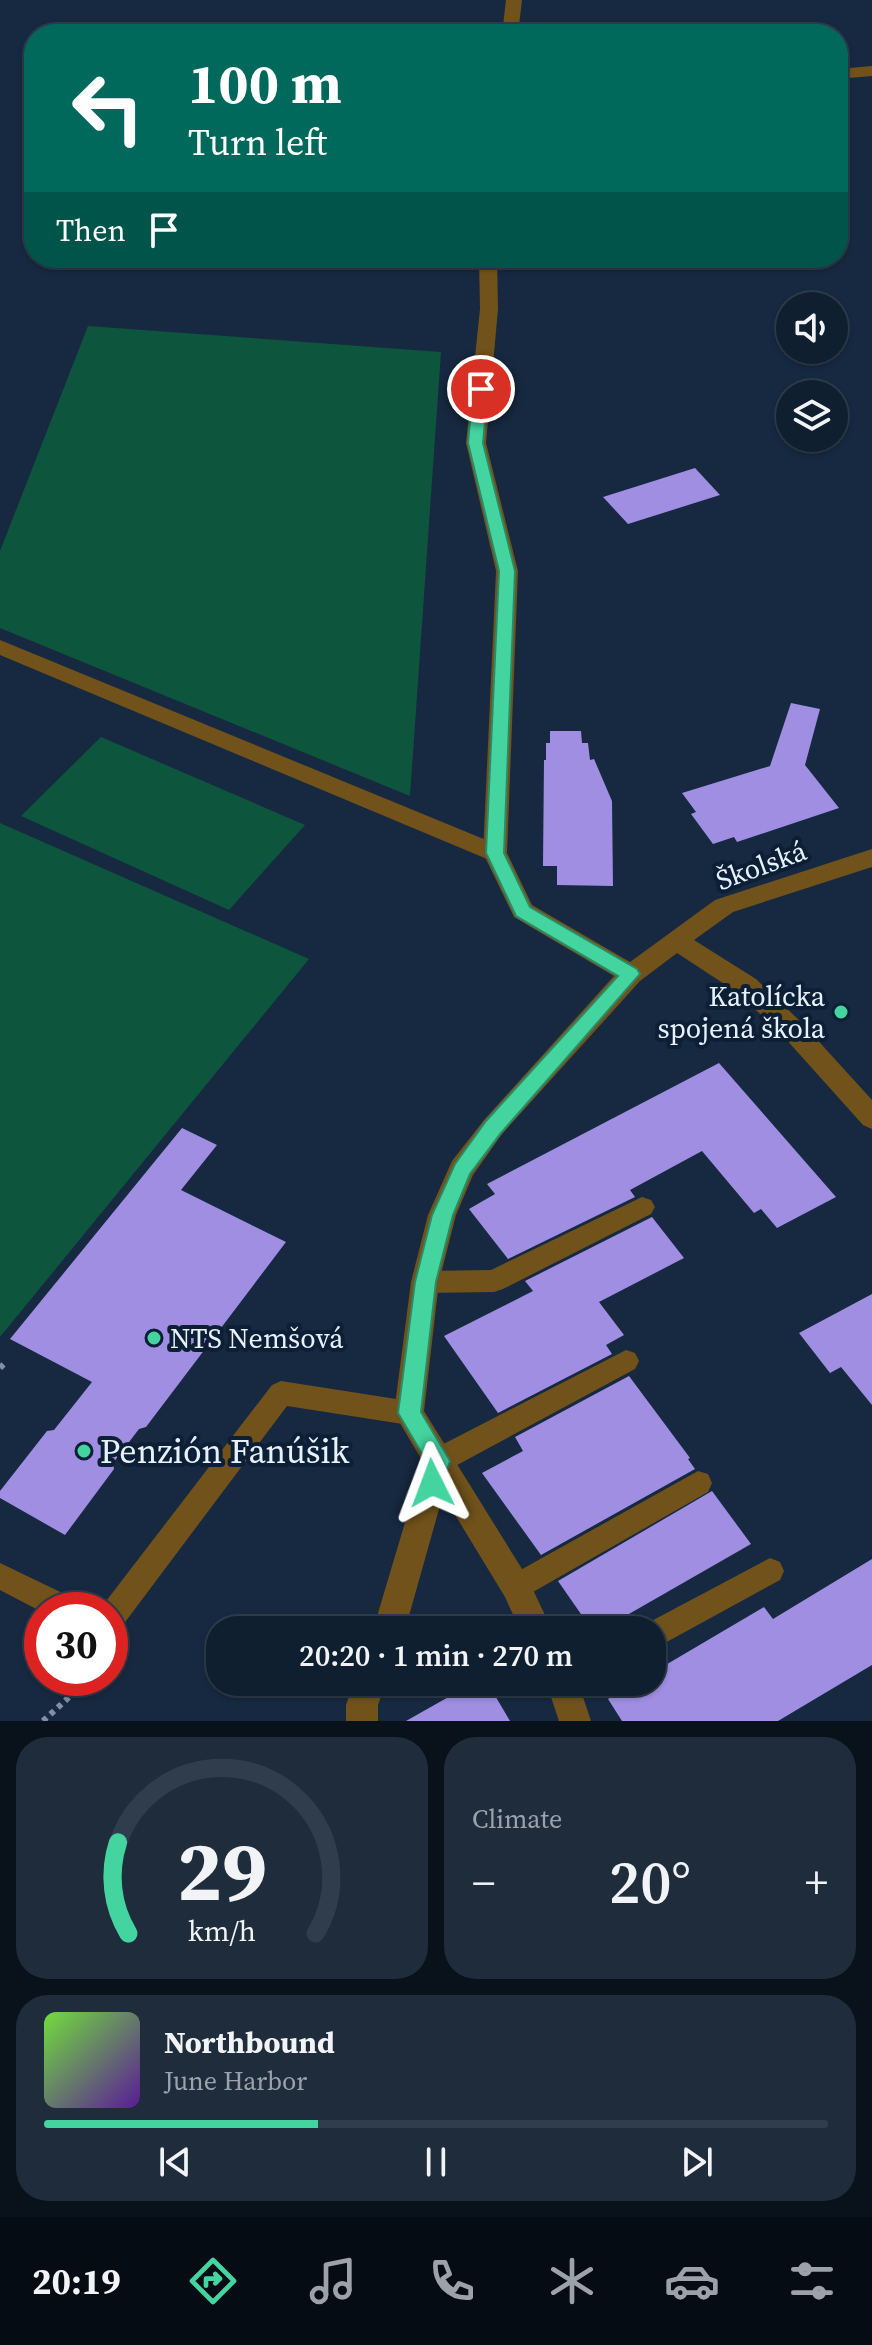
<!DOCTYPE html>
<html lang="en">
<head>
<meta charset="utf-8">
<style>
  :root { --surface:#101f30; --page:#1e2c3c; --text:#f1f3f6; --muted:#9ca2ab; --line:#303d4c; --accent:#44d4a0 }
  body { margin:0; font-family:"Source Serif 4",serif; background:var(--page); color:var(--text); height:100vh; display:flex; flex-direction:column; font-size:30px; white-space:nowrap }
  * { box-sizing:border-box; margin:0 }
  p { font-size:26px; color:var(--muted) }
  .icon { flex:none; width:44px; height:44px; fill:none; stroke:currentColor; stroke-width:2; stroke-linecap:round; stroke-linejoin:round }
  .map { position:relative; height:1721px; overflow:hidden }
  .panel { display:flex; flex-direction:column; gap:16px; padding:16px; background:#09111a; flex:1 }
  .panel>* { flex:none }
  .hud { position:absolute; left:24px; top:24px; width:824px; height:244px; border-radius:32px; box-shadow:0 2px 6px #0004,0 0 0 2px var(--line); background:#00695c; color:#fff; overflow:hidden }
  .fabs { position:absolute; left:776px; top:292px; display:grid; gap:16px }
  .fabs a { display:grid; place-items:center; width:72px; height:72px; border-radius:50%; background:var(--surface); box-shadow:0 2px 6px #0004,0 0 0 2px var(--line); font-size:40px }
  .speed { position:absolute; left:24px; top:1592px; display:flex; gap:16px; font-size:40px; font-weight:700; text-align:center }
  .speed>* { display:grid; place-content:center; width:104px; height:104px; border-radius:50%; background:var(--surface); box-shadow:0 2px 6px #0004,0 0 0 2px var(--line); line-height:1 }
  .speed .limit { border:12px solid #d22; background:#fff; color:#111 }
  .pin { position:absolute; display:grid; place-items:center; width:68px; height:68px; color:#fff; margin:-34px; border:4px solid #fff; border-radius:50%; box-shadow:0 2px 8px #0007 }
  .me { position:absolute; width:88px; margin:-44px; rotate:357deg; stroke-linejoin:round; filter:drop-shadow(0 0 6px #0008) }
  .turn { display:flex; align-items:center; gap:28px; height:168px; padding:0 32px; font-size:36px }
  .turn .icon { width:104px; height:104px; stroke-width:2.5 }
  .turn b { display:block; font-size:56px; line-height:68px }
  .then { display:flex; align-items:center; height:76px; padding:0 32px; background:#0003; gap:16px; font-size:30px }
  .big { font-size:60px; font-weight:600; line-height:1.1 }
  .panel .tile { flex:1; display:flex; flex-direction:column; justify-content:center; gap:12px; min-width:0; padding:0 28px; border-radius:32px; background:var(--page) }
  .panel .dial { align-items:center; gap:0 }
  .dial svg { height:208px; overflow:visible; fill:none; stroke:var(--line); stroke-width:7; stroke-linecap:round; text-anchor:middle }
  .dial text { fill:var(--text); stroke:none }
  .song { display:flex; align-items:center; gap:24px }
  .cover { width:96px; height:96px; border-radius:12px; background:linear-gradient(135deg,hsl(100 70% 55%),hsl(270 70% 35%)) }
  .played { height:8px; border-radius:4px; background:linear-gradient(90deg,var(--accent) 35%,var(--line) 35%) }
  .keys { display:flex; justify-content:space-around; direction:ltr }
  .heat { display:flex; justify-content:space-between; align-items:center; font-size:44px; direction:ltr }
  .panel .tiles { flex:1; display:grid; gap:16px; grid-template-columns:1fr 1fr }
  .tile:last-child { grid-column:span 2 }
  .trip { position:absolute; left:206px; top:1616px; width:460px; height:80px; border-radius:32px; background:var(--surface); box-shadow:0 2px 6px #0004,0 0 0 2px var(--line); font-weight:600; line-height:80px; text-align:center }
  .tab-bar { display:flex; height:128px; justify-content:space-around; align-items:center; background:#060c13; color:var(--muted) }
  .tab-bar .icon { width:56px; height:56px }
  .tab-bar .selected { color:var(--accent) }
  .tab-bar b { font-size:36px; color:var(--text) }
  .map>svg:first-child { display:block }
  .green { fill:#0d553d }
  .building { fill:#9f8ee2 }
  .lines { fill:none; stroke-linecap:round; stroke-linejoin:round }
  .path { stroke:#8290a2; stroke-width:6; stroke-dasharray:5 5; stroke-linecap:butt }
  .service { fill:#71521a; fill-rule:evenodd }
  .minor { fill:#71521a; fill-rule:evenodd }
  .route { fill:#44d4a0; stroke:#2c8a68; stroke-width:2 }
  .poi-dot { fill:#44d4a0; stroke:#0d1f35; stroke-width:3 }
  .labels { text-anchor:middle; stroke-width:8; stroke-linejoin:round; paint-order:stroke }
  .street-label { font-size:28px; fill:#e7f1fe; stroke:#0d1f35 }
  .poi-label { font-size:28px; fill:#e7f1fe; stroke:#0d1f35; text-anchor:end }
  .near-poi-label { font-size:34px; fill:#e7f1fe; stroke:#0d1f35; text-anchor:start }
</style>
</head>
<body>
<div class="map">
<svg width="872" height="1721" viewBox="0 0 872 1721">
  <rect width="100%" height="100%" fill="#162940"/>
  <!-- green -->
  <g class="green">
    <path d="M88,326l353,26 -31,444 -410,-168v-77z"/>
    <path d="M101,737l204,88 -76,85 -208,-94z"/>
    <path d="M0,823l309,136 -309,378z"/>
  </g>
  <!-- building -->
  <g class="building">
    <path d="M695,468l25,27 -92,29 -25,-27z"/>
    <path d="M791,703l29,6 -15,56 34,43 -102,34 -3,-5 -21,7 -22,-30 5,-2 -14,-19 88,-27z"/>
    <path d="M550,731h31l1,12h6l2,17 4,-1 18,42 1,85 -56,-1v-19h-14l1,-106h2v-17h4z"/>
    <path d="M719,1063l117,134 -59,31 -16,-19 -7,4 -52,-62 -72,39 5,7 -127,62 -39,-50 26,-15 -8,-10z"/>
    <path d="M182,1128l35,17 -36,45 105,52 -140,185 -7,2 -26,34 1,6 -49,66 -65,-37v-7l47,-60 7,-1 38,-48 -82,-43z"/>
    <path d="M652,1217l32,41 -85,44 25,33 -18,10 6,9 -114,59 -54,-77 89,-45 -8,-10z"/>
    <path d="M872,1294v111l-31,-38 -11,6 -31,-40z"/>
    <path d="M629,1376l61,82 -2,1 7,10 -154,86 -59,-82 41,-22 -8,-14z"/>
    <path d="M712,1491l39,53 -150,86h-9l-34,-49z"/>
    <path d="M872,1559v106l-94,56h-156l-14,-22 28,-17h16v-9l112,-66 9,12z"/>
    <path d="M475,1682h12l23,39h-104z"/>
  </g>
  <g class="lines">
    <!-- path -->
    <g class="path">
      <path d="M0,1368l4,-4"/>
      <path d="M43,1721l47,-43"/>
    </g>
    <!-- service -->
    <g class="service">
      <path d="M838,204l9,2 2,3 -11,5z"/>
      <path d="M0,640l503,207 3,6 -3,6h-16l-487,-204z"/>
      <path d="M642,1197l9,3 4,7 -4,7 -148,75 -9,3 -69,1 -9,-3 -4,-8 4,-8 9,-3 66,-1z"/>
      <path d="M626,1350l9,3 4,8 -4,8 -187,101 -10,3 -10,-3 -4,-9 4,-9z"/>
      <path d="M281,1381l128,20 10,4 3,8 -3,8 -10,4 -122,-19 -167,223 -10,4v-23l-10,-1 172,-224z"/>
      <path d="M698,1471l10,3 4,9 -4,9 -182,104 -10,4 -10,-4 -4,-9 4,-9z"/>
      <path d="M770,1558l10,4 4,9 -4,9 -128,70v-20h-12l2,-4z"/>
      <path d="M0,1563l77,37 4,10 -39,2 -42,-22z"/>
    </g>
    <!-- minor -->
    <g class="minor">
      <path d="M506,0h16l-4,34h-16z"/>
      <path d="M872,66v10l-34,3v-10z"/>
      <path d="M479,258h18l1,51 -12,134 32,128 -11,282 25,52 98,57 85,-62 157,-51v18l-139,45 -39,28 62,39 46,44 70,77v29l-9,-4 -79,-88 -46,-44 -61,-40 -37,28 -138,153 -29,41 -17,40 -17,67 -15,129 103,166 25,53h-32l-15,-33 -62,-102 -38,135h-32l50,-168 -29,-49 17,-131 17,-67 24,-54 32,-41 130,-144 -100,-59 -31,-64 13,-282 -30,-128 14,-134z"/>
      <path d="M354,1682h32l-8,23v16h-32v-16z"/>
      <path d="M546,1682h32l13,39h-32z"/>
    </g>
  </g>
  <!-- route -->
  <path class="route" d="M481,385l7,4 -5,54 32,128 -11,282 26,54 107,62 3,5 -139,159 -31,41 -17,41 -17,67 -15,130 29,49 -10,30 -8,3 -8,-3 -4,-8 7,-21 -29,-49 17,-131 17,-67 23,-51 31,-43 132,-145 -102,-60 -30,-63 13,-282 -31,-128 5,-54z"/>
  <!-- markers -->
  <g class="poi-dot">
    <circle cx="841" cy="1012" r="8"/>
    <circle cx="154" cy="1338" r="8"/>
    <circle cx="84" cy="1451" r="8"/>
  </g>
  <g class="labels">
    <!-- street labels -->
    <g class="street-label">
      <text transform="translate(761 865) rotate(-20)" y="10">Školská</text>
    </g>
    <!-- poi labels -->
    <g class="poi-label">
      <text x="825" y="1006">Katolícka<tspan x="825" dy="32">spojená škola</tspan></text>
      <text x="170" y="1348" text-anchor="start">NTS Nemšová</text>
    </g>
    <!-- near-poi labels -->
    <g class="near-poi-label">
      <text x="100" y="1463">Penzión Fanúšik</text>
    </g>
  </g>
</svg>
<div class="fabs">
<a><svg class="icon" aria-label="sound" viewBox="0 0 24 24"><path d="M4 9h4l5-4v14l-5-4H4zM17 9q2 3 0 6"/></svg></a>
<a><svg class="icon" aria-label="layers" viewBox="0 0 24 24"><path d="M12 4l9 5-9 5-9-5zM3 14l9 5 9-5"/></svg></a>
</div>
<div class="speed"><div class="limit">30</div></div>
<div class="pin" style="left:481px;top:389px;background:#d93025"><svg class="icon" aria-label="arrive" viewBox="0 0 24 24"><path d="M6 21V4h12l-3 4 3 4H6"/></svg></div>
<svg class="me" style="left:432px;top:1483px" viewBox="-20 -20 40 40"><path d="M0-17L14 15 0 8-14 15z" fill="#44d4a0" stroke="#fff" stroke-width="4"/></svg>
<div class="trip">20:20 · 1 min · 270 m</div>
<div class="hud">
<div class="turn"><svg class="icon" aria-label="left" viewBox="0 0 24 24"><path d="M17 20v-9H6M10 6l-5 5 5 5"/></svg><div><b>100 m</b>Turn left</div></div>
<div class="then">Then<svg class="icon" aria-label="arrive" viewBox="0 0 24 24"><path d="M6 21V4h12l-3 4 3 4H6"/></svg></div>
</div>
</div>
<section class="panel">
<div class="tiles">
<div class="tile dial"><svg viewBox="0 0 100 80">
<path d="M14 69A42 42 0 1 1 86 69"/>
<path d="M14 69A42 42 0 0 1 10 34" stroke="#44d4a0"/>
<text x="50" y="56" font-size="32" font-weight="700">29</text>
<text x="50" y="72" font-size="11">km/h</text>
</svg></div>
<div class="tile"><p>Climate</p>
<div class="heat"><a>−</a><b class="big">20°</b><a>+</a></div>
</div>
<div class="tile">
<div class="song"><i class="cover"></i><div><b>Northbound</b><p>June Harbor</p></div></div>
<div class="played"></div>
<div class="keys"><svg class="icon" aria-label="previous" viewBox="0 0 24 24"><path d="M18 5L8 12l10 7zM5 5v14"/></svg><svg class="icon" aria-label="pause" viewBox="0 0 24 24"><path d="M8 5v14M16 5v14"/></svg><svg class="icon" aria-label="next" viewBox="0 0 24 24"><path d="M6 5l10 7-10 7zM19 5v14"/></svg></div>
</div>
</div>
</section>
<nav class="tab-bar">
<b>20:19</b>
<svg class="icon selected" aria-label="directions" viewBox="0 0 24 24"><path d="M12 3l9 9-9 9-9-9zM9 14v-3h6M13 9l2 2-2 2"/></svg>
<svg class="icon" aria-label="music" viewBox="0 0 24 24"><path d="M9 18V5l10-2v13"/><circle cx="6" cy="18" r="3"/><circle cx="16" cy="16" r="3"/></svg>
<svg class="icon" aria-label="phone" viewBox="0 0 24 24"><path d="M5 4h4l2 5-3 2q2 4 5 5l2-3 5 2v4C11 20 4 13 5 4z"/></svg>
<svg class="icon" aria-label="climate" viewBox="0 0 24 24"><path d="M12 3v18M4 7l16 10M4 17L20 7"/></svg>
<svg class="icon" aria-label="car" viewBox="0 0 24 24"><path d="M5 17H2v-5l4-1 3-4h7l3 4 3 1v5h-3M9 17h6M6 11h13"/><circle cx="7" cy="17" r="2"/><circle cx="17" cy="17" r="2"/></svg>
<svg class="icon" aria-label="filters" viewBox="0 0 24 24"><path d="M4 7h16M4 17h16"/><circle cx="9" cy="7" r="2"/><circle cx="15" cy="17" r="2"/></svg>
</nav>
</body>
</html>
